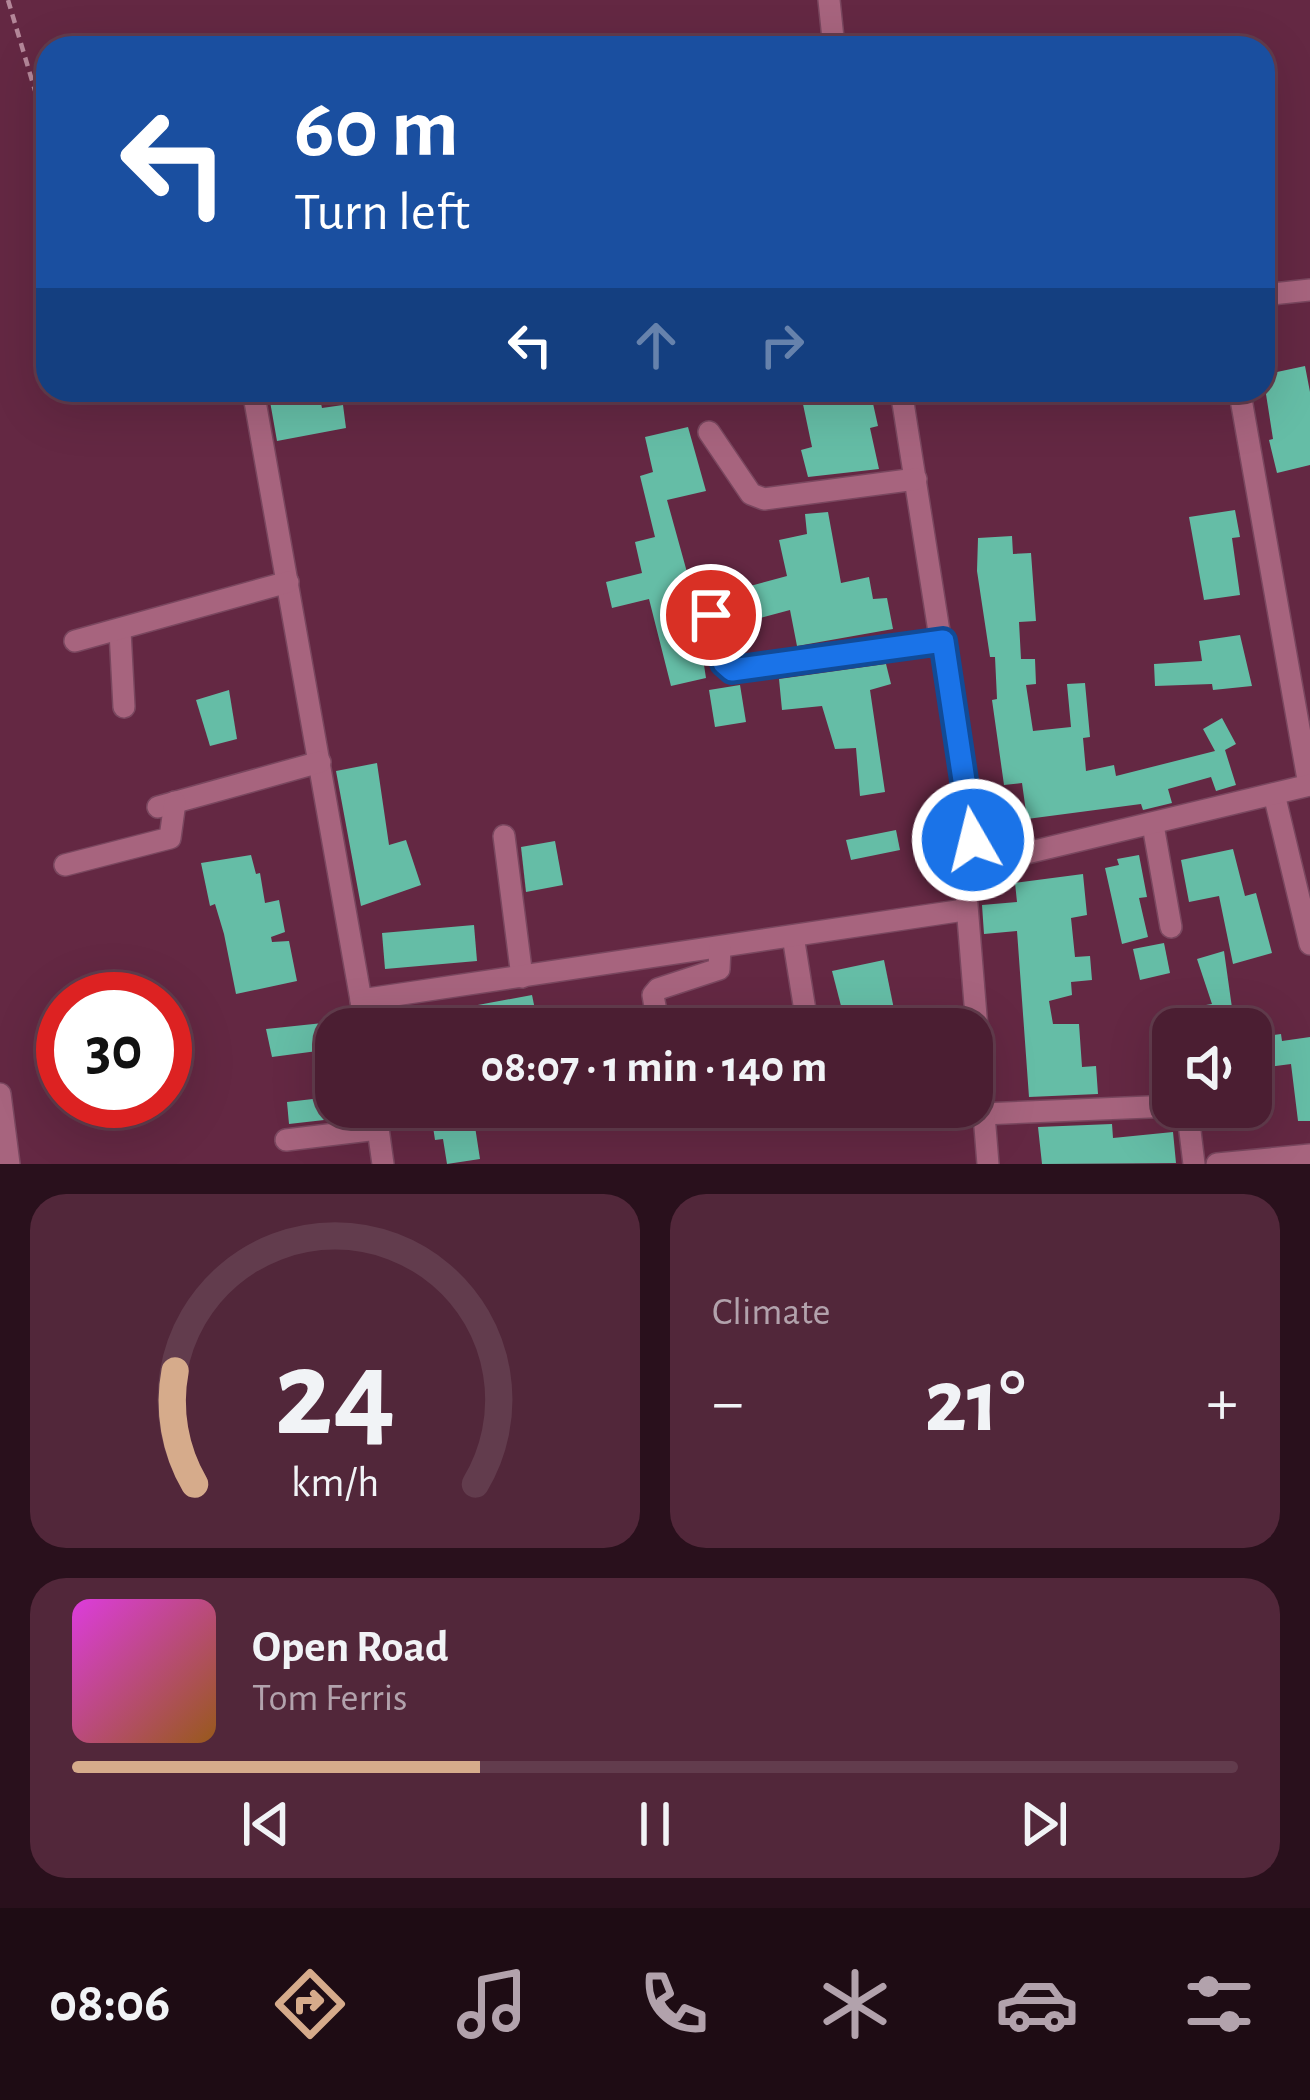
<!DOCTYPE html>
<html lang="en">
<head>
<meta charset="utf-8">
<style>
  :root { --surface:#4b1e32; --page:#52273a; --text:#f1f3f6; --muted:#b2a2ac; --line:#623c4d; --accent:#d6ab8b }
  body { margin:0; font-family:"Alegreya Sans",sans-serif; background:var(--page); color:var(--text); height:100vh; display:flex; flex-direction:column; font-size:45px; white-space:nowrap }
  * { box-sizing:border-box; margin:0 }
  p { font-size:39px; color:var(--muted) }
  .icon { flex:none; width:66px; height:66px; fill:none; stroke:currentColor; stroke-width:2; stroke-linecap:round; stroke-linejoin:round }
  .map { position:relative; height:1164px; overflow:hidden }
  .details { display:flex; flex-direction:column; gap:30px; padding:30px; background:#29101c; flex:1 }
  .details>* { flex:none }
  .banner { position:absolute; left:36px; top:36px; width:1239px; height:366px; border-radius:36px; box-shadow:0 12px 48px #0002,0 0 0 3px var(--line); background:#1a4fa0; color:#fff; overflow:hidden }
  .tools { position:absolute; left:1152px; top:1008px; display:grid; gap:24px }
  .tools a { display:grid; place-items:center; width:120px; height:120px; border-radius:24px; background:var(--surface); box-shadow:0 12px 48px #0002,0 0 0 3px var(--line); font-size:60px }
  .speed { position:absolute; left:36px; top:972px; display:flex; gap:24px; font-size:60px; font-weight:700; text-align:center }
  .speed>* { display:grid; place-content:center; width:156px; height:156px; border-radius:50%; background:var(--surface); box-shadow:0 12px 48px #0002,0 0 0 3px var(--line); line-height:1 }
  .speed .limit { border:18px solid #d22; background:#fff; color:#111 }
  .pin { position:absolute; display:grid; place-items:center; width:102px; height:102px; color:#fff; margin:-51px; border:6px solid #fff; border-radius:50%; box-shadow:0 3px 12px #0007 }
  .me { position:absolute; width:132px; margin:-66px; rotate:352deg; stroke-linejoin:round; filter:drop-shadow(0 0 9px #0008) }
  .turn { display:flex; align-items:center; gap:42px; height:252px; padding:0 60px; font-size:54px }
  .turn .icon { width:156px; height:156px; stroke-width:2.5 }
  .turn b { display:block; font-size:84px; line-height:102px }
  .lanes { display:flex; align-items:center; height:114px; padding:0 60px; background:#0003; justify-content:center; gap:60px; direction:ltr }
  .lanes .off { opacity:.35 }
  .big { font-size:90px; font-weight:700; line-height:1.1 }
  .details .tile { flex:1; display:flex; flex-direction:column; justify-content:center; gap:18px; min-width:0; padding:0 42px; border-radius:36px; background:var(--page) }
  .details .dial { align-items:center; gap:0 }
  .dial svg { height:312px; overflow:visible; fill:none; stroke:var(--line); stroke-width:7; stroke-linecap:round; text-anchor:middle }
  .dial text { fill:var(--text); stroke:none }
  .song { display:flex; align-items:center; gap:36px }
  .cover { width:144px; height:144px; border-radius:18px; background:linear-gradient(135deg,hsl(300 70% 55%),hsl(30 70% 35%)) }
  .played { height:12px; border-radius:6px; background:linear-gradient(90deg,var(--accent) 35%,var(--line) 35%) }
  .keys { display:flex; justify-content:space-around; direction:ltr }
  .heat { display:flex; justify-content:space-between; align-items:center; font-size:66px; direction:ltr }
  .details .tiles { flex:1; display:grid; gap:30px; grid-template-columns:1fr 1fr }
  .tile:last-child { grid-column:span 2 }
  .trip { position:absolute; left:315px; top:1008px; width:678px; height:120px; border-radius:36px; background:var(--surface); box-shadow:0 12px 48px #0002,0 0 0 3px var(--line); font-weight:700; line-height:120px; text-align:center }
  .tab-bar { display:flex; height:192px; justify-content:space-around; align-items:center; background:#1e0c14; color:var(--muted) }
  .tab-bar .icon { width:84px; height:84px }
  .tab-bar .selected { color:var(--accent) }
  .tab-bar b { font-size:54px; color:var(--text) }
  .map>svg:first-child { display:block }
  .building { fill:#65bda6 }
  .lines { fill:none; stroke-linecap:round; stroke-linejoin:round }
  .street-casing { stroke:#7a475f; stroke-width:24 }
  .path { stroke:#b48799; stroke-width:4.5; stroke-dasharray:9 6; stroke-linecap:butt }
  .street { stroke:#a7647e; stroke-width:21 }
  .route-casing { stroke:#114b97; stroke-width:30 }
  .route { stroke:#1a73e8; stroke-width:21 }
</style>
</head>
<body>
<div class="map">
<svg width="1310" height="1164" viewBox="0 0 1310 1164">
  <rect width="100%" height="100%" fill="#642843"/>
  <!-- building -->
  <g class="building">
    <path d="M1305,366l5,26v73l-33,8 -8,-33 4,-1 -10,-64z"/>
    <path d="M268,390h50l4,18 21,-3 3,23 -69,13z"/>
    <path d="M800,390h70l8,36 -8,2 9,41 -71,8 -7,-27 11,-3z"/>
    <path d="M688,427l18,64 -39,9 28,101 92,-25 -8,-36 28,-6 -2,-20 23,-2 13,71 28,-6 4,22 14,-1 6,31 -96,17 -7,-36 -37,10 -1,-4 -24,5 -6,-16 -14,-5 -12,13 10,65 -35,8 -22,-87 -37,9 -6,-26 36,-9 -7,-31 20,-5 -15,-61 13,-4 -8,-35z"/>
    <path d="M1235,510l5,27 -8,1 8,57 -36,5 -15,-83z"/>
    <path d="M1012,536l1,18 18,-1 5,68 -17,1 2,37h14l1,25 -10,1 7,46 38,-4 -4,-43 18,-1 5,54 -7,1 3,33 28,-6 2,11 99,-25 -12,-22 19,-11 14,26 -11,6 11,35 -20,6 -5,-14 -43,12 4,14 -29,7 -2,-6 -114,15 -5,-36 -18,2 -12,-85 5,-1 -2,-42h-5l-13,-86 1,-33z"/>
    <path d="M1240,635l12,51 -39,4 -1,-6 -57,2 -1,-22 48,-3 -3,-20z"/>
    <path d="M886,664l5,20 -21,6 15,102 -25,4 -4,-48 -21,1 -13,-43 -40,4 -3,-31z"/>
    <path d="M740,685l6,37 -31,5 -6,-37z"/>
    <path d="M229,690l8,49 -27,7 -14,-46z"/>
    <path d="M377,763l12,82 17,-5 15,45 -60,21 -25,-135z"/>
    <path d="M896,830l4,20 -49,10 -5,-20z"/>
    <path d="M555,841l8,44 -37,7 -5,-45z"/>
    <path d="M1233,849l12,47 11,-3 16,60 -39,11 -14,-68 -30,6 -8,-42z"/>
    <path d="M251,855l5,19 4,-1 5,30 14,-3 6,32 -14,5 1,5 17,-1 8,40 -61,13 -12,-60 -9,-30 -5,2 -9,-43z"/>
    <path d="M1139,855l8,42 -8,1 9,39 -26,7 -17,-76 14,-3 -2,-6z"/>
    <path d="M1083,874l4,41 -16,3 4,39 15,-1 2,24 -21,2 1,13 -23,6 4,23h26l3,43 14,-1 2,28 -69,3 -12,-166 -33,3 -2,-29 35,-3 -2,-19z"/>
    <path d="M474,925l3,36 -92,8 -3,-36z"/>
    <path d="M1164,943l6,30 -30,7 -7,-31z"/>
    <path d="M1224,951l11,78h-38l-3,-22 18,-3 -15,-45z"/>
    <path d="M884,960l14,69h-51l-15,-58z"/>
    <path d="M532,995l6,29 -26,5h-103l-1,-11z"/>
    <path d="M323,1023l2,27 -53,7 -6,-28z"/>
    <path d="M1281,1034l1,7 28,-4v84h-12l-7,-57 -40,5v-31z"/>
    <path d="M330,1097l3,22 -44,5 -2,-22z"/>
    <path d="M430,1107h42l8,52 -33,5 -4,-25 -8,1z"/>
    <path d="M1112,1124l1,14 60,-6 3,31 -134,1 -4,-37z"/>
  </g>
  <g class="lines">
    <!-- street casing -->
    <g class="street-casing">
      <g id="street">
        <path d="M829,0l5,48"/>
        <path d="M1263,295l47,-5"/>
        <path d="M253,390l108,610"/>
        <path d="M901,390l77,489"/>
        <path d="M1241,399l68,386"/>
        <path d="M709,432l42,62 13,5 152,-20"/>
        <path d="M711,615l14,48 7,7 211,-29"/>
        <path d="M120,631l4,76"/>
        <path d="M75,641l213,-59"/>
        <path d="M1274,794l36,150"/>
        <path d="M158,807l162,-45"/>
        <path d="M1153,825l18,102"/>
        <path d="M504,836l18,141"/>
        <path d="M65,865l105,-27 5,-36"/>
        <path d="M793,936l15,93"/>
        <path d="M365,1029l-4,-29 603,-90"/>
        <path d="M659,1029l-6,-34 5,-6 61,-20 1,-21"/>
        <path d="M739,1029l67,-13"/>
        <path d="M0,1094l9,70"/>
        <path d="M375,1107l8,57"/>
        <path d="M1178,1107l10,8 6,49"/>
        <path d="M983,1114l190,-8"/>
        <path d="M286,1140l92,-11"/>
        <path d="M988,1164l-22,-271 29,-26 23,-12 292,-70"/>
        <path d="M1217,1164l93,-9"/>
      </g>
    </g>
    <!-- path -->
    <path class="path" d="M8,0l40,134"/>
    <!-- street -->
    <use href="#street" class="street"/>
  </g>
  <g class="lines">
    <!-- route casing -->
    <g class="route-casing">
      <path id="route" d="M711,615l13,48 8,7 211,-29 30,199"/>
    </g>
    <!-- route -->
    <use href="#route" class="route"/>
  </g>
</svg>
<div class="tools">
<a><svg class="icon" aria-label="sound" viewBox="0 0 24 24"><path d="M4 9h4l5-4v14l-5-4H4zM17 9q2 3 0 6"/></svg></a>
</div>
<div class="speed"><div class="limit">30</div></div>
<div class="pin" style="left:711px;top:615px;background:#d93025"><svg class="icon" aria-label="arrive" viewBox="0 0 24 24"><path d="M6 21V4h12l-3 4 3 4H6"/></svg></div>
<svg class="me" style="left:973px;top:840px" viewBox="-20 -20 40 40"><circle r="17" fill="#1a73e8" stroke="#fff" stroke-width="3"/><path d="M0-11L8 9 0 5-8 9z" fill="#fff"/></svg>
<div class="trip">08:07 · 1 min · 140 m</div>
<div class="banner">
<div class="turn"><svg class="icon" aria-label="left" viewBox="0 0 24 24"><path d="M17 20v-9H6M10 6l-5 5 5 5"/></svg><div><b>60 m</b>Turn left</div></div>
<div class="lanes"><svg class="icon" aria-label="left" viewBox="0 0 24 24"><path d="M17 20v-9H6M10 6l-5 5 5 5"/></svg><svg class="icon off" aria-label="ahead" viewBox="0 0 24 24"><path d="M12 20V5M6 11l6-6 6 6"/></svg><svg class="icon off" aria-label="right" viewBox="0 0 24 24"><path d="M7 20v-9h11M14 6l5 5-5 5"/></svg></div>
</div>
</div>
<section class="details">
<div class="tiles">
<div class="tile dial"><svg viewBox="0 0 100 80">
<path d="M14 69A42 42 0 1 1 86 69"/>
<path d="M14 69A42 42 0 0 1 9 40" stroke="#d6ab8b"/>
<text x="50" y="56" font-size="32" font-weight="700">24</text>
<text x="50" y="72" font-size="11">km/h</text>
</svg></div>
<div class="tile"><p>Climate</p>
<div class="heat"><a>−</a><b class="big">21°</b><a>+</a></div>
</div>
<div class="tile">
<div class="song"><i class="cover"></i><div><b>Open Road</b><p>Tom Ferris</p></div></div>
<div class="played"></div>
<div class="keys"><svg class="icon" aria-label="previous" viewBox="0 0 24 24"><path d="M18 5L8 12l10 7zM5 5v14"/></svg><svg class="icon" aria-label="pause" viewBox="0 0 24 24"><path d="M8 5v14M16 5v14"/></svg><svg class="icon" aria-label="next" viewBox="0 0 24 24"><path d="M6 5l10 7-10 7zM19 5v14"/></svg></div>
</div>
</div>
</section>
<nav class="tab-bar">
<b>08:06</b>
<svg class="icon selected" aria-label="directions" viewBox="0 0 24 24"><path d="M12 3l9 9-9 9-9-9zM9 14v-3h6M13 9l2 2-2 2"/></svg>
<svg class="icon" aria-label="music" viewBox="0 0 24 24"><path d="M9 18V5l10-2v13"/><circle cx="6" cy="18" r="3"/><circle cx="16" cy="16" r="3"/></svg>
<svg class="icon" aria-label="phone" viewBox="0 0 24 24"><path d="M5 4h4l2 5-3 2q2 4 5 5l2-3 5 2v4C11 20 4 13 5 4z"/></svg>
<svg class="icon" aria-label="climate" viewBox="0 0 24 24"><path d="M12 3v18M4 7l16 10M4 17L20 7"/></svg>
<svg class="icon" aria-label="car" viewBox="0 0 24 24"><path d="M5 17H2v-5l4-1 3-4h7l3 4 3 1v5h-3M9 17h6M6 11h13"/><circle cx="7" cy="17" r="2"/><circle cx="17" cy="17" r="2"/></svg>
<svg class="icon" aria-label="filters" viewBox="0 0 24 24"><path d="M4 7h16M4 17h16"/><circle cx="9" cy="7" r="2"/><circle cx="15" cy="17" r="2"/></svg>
</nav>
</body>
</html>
